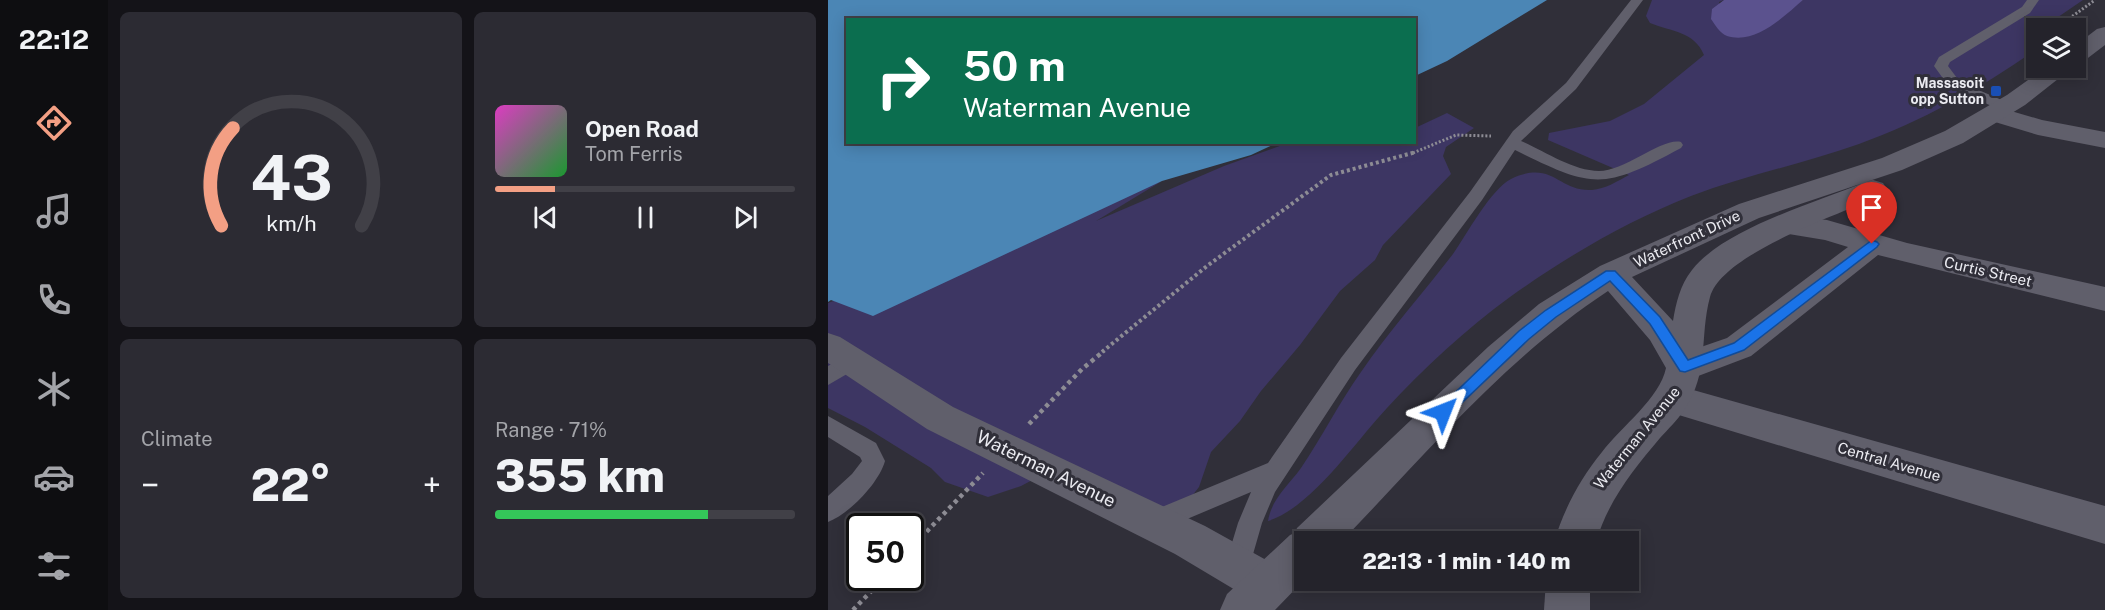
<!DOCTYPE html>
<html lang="en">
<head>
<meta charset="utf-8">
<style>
  :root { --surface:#24232b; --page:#2c2b33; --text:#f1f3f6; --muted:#a3a4a9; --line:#414047; --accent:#f39f84 }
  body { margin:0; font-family:"Public Sans",sans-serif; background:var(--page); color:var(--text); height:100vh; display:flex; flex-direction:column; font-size:22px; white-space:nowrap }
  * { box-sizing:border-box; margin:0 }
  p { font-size:20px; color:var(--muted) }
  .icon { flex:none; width:33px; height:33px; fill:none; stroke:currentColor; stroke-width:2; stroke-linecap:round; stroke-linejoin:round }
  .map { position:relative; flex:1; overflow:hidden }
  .side { display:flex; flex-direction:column; gap:12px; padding:12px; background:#141318; width:720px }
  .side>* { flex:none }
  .top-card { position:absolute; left:18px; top:18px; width:570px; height:126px; border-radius:0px; box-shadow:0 3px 15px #0003,0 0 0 2px var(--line); background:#0b6e4f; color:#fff; overflow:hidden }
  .fabs { position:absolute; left:1198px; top:18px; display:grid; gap:12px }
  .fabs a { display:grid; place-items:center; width:60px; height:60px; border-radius:0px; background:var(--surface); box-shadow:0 3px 15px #0003,0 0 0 2px var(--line); font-size:30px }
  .speed { position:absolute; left:18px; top:513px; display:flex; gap:12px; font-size:30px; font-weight:700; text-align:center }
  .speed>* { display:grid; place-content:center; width:78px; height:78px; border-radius:50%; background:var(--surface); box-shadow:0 3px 15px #0003,0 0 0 2px var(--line); line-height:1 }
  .speed .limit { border:3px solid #111; border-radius:9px; background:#fff; color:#111 }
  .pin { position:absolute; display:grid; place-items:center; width:51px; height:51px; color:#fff; margin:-62px -26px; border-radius:50% 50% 50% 0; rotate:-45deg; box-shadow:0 0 6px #0007 }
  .pin .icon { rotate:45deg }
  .me { position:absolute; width:66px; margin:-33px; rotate:45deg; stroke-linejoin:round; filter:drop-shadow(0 0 4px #0008) }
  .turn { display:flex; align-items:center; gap:21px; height:126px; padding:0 18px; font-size:27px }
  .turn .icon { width:78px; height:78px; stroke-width:2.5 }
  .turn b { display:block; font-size:42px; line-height:51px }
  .big { font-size:45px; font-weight:800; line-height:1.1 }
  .side .tile { flex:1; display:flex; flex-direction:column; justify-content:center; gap:9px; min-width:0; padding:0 21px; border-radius:9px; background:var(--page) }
  .side .dial { align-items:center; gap:0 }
  .dial svg { height:156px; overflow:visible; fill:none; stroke:var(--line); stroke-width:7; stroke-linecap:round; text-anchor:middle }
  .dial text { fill:var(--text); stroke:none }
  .song { display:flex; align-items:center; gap:18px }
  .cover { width:72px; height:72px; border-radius:9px; background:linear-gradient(135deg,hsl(310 70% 55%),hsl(130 70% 35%)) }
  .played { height:6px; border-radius:3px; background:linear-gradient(90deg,var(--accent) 20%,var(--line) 20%) }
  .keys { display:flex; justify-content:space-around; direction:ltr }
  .heat { display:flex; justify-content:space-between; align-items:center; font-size:33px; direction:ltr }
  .charge { height:9px; border-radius:4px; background:linear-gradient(90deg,#34c759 71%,var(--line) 0) }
  .side .tiles { flex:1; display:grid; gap:12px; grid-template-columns:repeat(2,1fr) }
  .trip { position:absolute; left:466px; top:531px; width:345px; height:60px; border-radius:0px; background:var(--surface); box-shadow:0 3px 15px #0003,0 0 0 2px var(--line); font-weight:800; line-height:60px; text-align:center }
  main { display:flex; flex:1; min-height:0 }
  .tab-bar { display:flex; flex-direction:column; width:108px; justify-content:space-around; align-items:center; background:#0e0e11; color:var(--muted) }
  .tab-bar .icon { width:42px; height:42px }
  .tab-bar .current { color:var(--accent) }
  .tab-bar b { font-size:27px; color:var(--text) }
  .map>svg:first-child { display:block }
  .green { fill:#3d3663 }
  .forest { fill:#5b528e }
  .water { fill:#4b86b5 }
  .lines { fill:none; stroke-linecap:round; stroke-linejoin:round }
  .path-far2 { stroke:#8d8c94; stroke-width:3; stroke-dasharray:2 2; stroke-linecap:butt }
  .path-far1 { stroke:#8d8c94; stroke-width:4; stroke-dasharray:3 3; stroke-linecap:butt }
  .path { stroke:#8d8c94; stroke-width:4.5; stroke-dasharray:4 4; stroke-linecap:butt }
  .service { fill:#605f6b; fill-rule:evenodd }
  .minor { fill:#605f6b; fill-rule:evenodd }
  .secondary { fill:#605f6b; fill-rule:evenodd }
  .route { fill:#1a73e8; stroke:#114b97; stroke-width:1.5 }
  .transit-dot { fill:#1a4fb4; stroke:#302f39; stroke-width:2 }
  .labels { text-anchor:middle; stroke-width:6; stroke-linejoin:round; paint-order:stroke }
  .far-poi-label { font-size:14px; font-weight:bold; fill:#ebebf1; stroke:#302f39; text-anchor:end }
  .street-label { font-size:15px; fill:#ebebf1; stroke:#302f39 }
  .near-street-label { font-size:18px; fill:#ebebf1; stroke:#302f39 }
</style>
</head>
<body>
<main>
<nav class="tab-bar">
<b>22:12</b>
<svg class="icon current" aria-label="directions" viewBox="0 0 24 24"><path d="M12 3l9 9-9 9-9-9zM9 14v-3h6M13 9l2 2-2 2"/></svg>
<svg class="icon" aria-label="music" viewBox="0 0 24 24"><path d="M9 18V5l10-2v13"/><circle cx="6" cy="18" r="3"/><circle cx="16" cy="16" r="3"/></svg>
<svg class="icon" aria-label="phone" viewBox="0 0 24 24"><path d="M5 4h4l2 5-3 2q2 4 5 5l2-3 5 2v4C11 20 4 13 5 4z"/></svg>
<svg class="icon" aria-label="climate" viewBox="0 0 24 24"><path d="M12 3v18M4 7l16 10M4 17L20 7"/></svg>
<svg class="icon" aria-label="car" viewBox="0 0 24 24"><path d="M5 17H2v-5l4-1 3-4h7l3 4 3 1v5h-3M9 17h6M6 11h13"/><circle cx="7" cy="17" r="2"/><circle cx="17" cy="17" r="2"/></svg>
<svg class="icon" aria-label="filters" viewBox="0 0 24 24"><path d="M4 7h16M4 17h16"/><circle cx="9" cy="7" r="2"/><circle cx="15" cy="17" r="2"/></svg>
</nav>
<section class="side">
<div class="tiles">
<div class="tile dial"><svg viewBox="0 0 100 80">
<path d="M14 69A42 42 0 1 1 86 69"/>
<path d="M14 69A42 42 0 0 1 20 19" stroke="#f39f84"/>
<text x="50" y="56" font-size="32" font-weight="700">43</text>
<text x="50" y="72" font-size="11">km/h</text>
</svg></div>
<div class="tile">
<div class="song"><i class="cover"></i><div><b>Open Road</b><p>Tom Ferris</p></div></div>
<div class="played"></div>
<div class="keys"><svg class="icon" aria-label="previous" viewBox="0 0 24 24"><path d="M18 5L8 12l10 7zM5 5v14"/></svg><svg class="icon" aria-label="pause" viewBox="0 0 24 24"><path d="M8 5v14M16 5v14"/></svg><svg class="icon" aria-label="next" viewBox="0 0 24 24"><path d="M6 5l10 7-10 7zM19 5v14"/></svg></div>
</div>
<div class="tile"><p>Climate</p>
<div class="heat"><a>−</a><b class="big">22°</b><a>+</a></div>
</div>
<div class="tile"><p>Range · 71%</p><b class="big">355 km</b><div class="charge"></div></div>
</div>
</section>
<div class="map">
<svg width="1277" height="610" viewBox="0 0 1277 610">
  <rect width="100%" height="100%" fill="#302f39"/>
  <!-- green -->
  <g class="green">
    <path d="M824,0h72l-5,2 8,34h18l14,-5 44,-31h280l-41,28h-5v21c-56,39 -114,72 -178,95 -56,20 -113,31 -168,52 -64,25 -125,61 -181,101 -44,32 -86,71 -123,111 -31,33 -76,100 -119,113 4,-23 20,-35 33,-53 21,-31 38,-65 60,-96 28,-41 62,-79 92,-118 14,-20 38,-65 58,-75 42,-20 47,13 81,11 13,-1 26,-9 37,-15l-81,-35 1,-7 61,-12 34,-17 60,-49c-10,-24 -32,-23 -54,-32l-4,-7z"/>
    <path d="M619,113l27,15 -28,19 -3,9 8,18 -68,71 -8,15 -35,31 -40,54 -39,46 -21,30 -29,31 -12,35 -41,52 -118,-63 -19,10 -33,11 -43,-15 -14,-14 -66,-41 -37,-19v-105l334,-122 -66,40 128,-55 64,-23 126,-1 1,-14z"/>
  </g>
  <!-- forest -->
  <path class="forest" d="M896,0h79c-19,16 -47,45 -76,36 -7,-3 -12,-11 -16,-17l1,-10z"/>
  <!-- water -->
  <path class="water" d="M0,0h719l-100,61 -32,15 -1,-56h-566v122l429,1 -26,12 -89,26 -289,135 -42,-16 -3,2z"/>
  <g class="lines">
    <!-- path-far2 -->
    <g class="path-far2">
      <path d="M1228,28l39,-28"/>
      <path d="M585,153l43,-18 35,1"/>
    </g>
    <!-- path-far1 -->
    <path class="path-far1" d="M274,352l105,-86 124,-91 85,-23"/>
    <!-- path -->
    <g class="path">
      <path d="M201,424l53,-55 22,-18"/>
      <path d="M82,549l73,-76"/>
      <path d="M25,610l31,-32"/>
    </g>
    <!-- service -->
    <g class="service">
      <path d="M803,0h12l-67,89 -55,52c23,10 52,30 78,30 26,0 64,-34 82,-29l2,3 -2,3c-78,42 -87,41 -166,2l-33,50 -127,170 -80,122 -13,31 -15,52 -9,3 -9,-3 -4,-9 13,-43 13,-31 -97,41 -9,-3 -3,-8 3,-8 123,-51 73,-105 129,-166 43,-61 53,-48z"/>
      <path d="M1199,0h12l-9,13 -80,49 -2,4 12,16 51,22 2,3 -2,3h-10l-51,-22 -16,-22 5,-9 83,-50z"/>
      <path d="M24,353l7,2 3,6 -3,6 -31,18v-19z"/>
      <path d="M0,416l48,27 9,18c-6,22 -36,53 -57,61v-26l24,-22 10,-13 -2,-4 -32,-20z"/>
    </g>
    <!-- minor -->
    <g class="minor">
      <path d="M1166,106l48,14 63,12v16l-67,-13 -53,-16 -4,-5 4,-5z"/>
      <path d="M960,215l39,5 80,23 198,44v24l-227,-56 -127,101 -66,25 -13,-4 -5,-10 5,-10 55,-19 121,-91 -23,-7 -48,-8 -4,-7 4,-7z"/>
      <path d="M0,333l12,4 113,70 252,119 79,44 6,15 -6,15 -16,6 -16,-6 -77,-46 -248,-125 -99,-66z"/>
      <path d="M844,384l433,122v38l-446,-135 -5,-10 5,-10z"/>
    </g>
    <!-- secondary -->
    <g class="secondary">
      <path d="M1277,27v18l-21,16 -8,2v-18l21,-16z"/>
      <path d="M1217,68h27l-47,37 -62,38 -61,27 -143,48 -127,59 41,44c3,-18 7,-36 19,-51 32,-41 122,-67 171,-87l10,-3 10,3 4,6 -4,6c-40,18 -161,58 -173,102 -11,41 0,75 -26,113 -7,11 -16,19 -24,28 -27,32 -52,63 -64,104h-42c10,-33 26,-63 48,-90 19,-25 58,-54 64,-84l-16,-28 -42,-49c-102,67 -183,164 -267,251h-36v37l-30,31h-55l7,-16 63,-59 5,-2 2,-5 191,-181 51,-43 61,-38 139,-62 143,-46 63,-27 62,-36z"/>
      <path d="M718,580h44v30h-46z"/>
    </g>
  </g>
  <!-- route -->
  <path class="route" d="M1044,240l5,2 2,2 -2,3 -133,103 -59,22 -5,-1 -30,-47 -40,-43 -54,36 -27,22 -81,77 -5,2 -6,-2 -2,-4 84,-81 27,-21 60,-39h9l45,46 28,43 46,-17z"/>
  <!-- markers -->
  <rect class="transit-dot" x="1162" y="85" width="12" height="12" rx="3"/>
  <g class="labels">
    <!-- far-poi labels -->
    <g class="far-poi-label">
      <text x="1156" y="88">Massasoit<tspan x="1156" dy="16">opp Sutton</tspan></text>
    </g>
    <!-- street labels -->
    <g class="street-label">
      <text transform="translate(859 239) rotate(-25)" y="5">Waterfront Drive</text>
      <text transform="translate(1160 272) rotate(13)" y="5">Curtis Street</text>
      <text transform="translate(809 438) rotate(-51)" y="5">Waterman Avenue</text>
      <text transform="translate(1061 462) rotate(16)" y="5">Central Avenue</text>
    </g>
    <!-- near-street labels -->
    <g class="near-street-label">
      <text transform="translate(218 469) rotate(26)" y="6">Waterman Avenue</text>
    </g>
  </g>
</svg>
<div class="fabs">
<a><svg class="icon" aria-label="layers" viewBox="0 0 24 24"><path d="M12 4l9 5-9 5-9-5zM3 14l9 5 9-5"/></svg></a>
</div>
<div class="speed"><div class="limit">50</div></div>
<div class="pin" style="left:1044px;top:244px;background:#d93025"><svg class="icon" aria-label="arrive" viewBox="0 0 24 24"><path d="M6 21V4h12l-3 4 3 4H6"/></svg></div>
<svg class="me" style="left:615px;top:412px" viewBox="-20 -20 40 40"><path d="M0-17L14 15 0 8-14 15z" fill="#1a73e8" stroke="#fff" stroke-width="4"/></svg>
<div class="trip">22:13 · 1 min · 140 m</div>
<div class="top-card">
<div class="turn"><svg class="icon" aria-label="right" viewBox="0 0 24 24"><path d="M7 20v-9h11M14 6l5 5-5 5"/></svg><div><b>50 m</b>Waterman Avenue</div></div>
</div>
</div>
</main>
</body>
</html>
